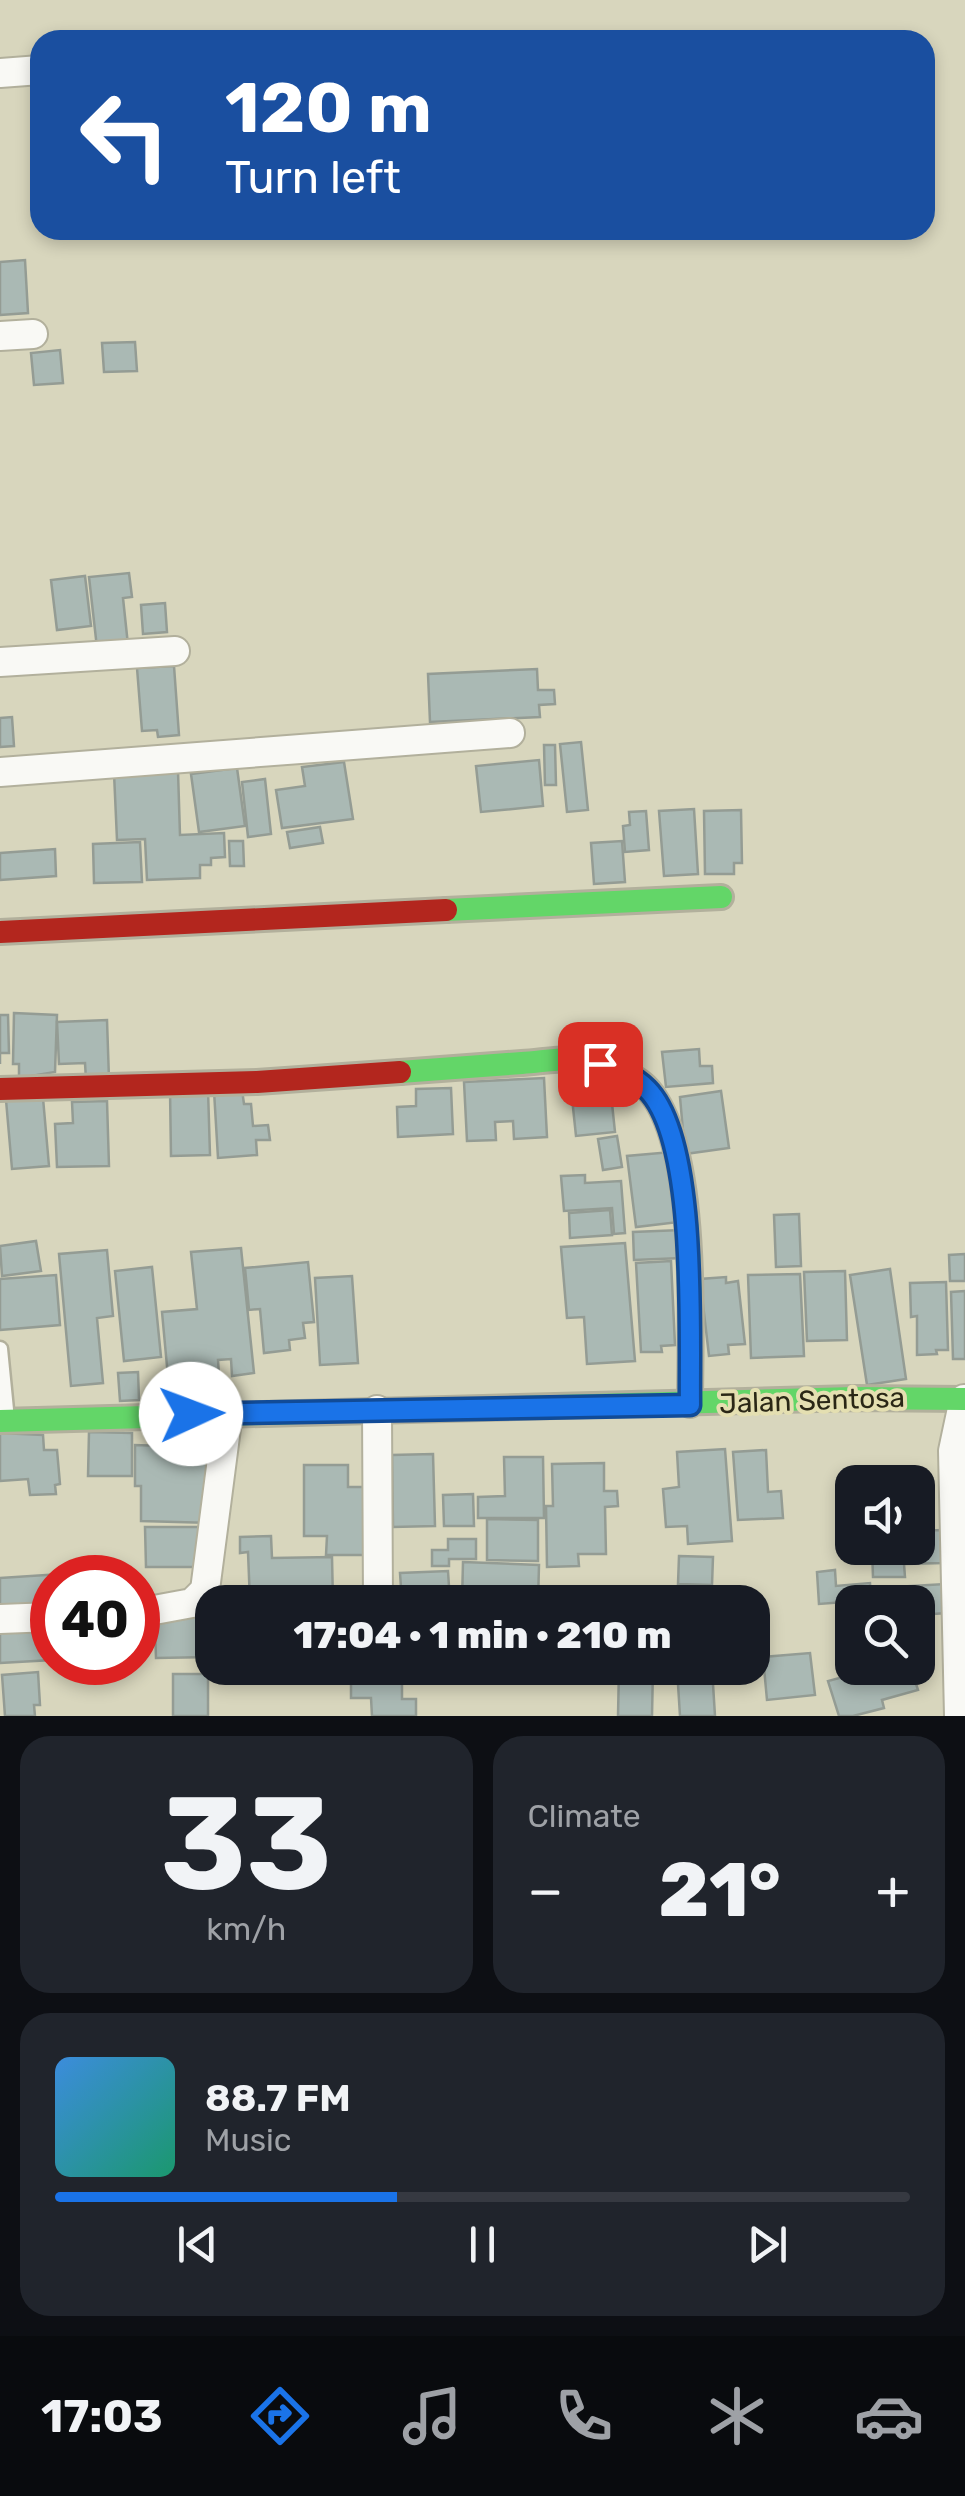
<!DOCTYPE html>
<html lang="en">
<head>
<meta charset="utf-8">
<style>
  :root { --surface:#171b24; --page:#20242c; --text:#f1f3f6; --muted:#9ea1a6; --line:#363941; --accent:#1a73e8 }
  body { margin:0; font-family:Rubik,sans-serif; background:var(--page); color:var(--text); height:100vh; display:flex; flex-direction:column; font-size:38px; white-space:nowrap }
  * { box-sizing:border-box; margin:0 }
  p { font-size:32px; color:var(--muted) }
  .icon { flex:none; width:55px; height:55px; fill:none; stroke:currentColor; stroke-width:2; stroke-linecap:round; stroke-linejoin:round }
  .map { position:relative; height:1716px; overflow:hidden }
  .panel { display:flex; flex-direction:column; gap:20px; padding:20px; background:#0d0f14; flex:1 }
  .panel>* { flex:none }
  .guide { position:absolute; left:30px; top:30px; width:905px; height:210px; border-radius:30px; box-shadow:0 5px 15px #0003; background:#1a4fa0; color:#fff; overflow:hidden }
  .fabs { position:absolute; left:835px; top:1465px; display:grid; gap:20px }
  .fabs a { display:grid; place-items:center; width:100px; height:100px; border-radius:20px; background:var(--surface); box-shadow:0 5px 15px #0003; font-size:50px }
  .speed { position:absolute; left:30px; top:1555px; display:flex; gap:20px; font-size:50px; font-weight:700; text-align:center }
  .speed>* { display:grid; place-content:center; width:130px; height:130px; border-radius:50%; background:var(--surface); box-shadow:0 5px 15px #0003; line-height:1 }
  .speed .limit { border:15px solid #d22; background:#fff; color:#111 }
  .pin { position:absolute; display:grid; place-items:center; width:85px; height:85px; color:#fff; margin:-42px; border-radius:20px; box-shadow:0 5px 15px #0006 }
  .me { position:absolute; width:110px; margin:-55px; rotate:88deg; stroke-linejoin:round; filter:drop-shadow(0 0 8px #0008) }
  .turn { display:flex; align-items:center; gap:35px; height:210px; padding:0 30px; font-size:45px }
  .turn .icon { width:130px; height:130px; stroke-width:2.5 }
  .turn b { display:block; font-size:70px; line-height:85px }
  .big { font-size:75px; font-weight:800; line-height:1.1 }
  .panel .tile { flex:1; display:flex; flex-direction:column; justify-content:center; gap:15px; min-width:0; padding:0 35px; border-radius:30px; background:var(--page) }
  .panel .dial { align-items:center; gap:0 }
  .dial b { font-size:130px; line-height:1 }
  .song { display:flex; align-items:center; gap:30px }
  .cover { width:120px; height:120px; border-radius:15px; background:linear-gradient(135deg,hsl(210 70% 55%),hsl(160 70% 35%)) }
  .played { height:10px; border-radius:5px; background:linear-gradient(90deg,var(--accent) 40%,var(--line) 40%) }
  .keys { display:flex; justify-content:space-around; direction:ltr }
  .heat { display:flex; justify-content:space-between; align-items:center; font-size:55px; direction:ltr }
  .panel .tiles { flex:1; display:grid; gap:20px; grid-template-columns:1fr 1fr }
  .tile:last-child { grid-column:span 2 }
  .trip { position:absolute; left:195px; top:1585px; width:575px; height:100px; border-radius:30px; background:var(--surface); box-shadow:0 5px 15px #0003; font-weight:800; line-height:100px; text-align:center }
  .tab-bar { display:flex; height:160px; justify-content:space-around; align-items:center; background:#090b0e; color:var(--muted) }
  .tab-bar .icon { width:70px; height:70px }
  .tab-bar .active { color:var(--accent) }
  .tab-bar b { font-size:45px; color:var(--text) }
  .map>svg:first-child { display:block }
  .building { fill:#aab9b4; stroke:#949c94; stroke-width:2.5 }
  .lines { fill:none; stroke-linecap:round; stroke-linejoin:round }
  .lane-casing { stroke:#b2b09c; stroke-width:19 }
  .street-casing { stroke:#b2b09c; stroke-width:32 }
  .fast-casing { stroke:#b2b09c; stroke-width:28 }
  .jam-casing { stroke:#b2b09c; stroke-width:28 }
  .lane { stroke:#f9f9f5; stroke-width:14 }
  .street { stroke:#f9f9f5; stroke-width:28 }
  .fast { stroke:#63d668; stroke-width:22 }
  .jam { stroke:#b3261e; stroke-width:22 }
  .route-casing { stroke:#114b97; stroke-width:25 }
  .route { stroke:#1a73e8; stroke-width:18 }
  .labels { text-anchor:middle; stroke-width:8; stroke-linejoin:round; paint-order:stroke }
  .street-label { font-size:28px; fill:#2a2716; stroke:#e4dfb1 }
</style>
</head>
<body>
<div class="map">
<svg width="965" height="1716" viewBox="0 0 965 1716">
  <rect width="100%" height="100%" fill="#d8d6bd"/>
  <!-- building -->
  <g class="building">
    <path d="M25,260l3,53 -28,2v-53z"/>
    <path d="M135,342l2,29 -33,1 -2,-29z"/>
    <path d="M60,350l3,33 -29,2 -3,-32z"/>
    <path d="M129,573l3,24 -9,1 5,47 -31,3 -8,-71z"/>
    <path d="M85,576l6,50 -34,4 -6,-50z"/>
    <path d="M165,603l2,29 -24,2 -2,-29z"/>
    <path d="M174,666l5,69 -21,2 -1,-7 -15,1 -5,-63z"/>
    <path d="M537,669l1,21h16l1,14 -16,1 1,12 -110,5 -2,-48z"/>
    <path d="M12,717l2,29 -14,1v-29z"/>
    <path d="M581,742l7,68 -21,2 -7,-68z"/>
    <path d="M544,745h11l1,40h-11z"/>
    <path d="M539,760l4,46 -62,6 -5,-46z"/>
    <path d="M344,762l9,57 -71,9 -6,-38 29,-4 -3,-19z"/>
    <path d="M237,768l8,58 -46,6 -8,-58z"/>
    <path d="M178,771l2,64 44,-2 1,24 -14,1v7h-11v13l-53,2 -2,-41 -28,1 -3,-67z"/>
    <path d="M265,779l6,55 -23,3 -6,-55z"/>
    <path d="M694,809l4,65 -34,2 -5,-65z"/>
    <path d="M741,810l1,53h-8v11h-29l-1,-63z"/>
    <path d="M646,811l3,39 -24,2 -2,-26 7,-1 -1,-13z"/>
    <path d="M320,827l3,16 -33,5 -3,-16z"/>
    <path d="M229,841h14l1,25h-14z"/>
    <path d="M622,841l3,41 -31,2 -3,-41z"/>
    <path d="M140,842l2,40 -48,1 -1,-39z"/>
    <path d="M55,849l1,27 -56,4v-27z"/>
    <path d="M14,1013l43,2 -2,57 -36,6v-14h-6z"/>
    <path d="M0,1015h8l1,38h-9v11z"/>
    <path d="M107,1020l2,59 -23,1 -1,-17 -26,1 -2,-42z"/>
    <path d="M699,1049l1,17h12l1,17 -47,4 -4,-35z"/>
    <path d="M544,1078l3,59 -33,2 -1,-18 -18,1 1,18 -29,1 -3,-59z"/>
    <path d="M451,1088l2,46 -55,3 -1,-30 19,-1v-17z"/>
    <path d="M208,1089l2,66 -39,1 -1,-66z"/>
    <path d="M242,1090l2,14h7l2,22 15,-1 2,15h-14l1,15 -39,3 -4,-67z"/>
    <path d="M721,1091l8,57 -44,6 -5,-57z"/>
    <path d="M611,1094l4,38 -39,4 -4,-38z"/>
    <path d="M43,1098l6,68 -37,3 -6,-69z"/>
    <path d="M107,1101l2,65 -52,1 -2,-43 18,-1 -1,-21z"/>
    <path d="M617,1136l5,31 -19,3 -5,-31z"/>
    <path d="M671,1152l8,70 -43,5 -9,-71z"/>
    <path d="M585,1175v8l36,-2 4,52 -11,1 -2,-26 -48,3 -3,-35z"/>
    <path d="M610,1210l2,25 -42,3 -1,-25z"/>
    <path d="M799,1214l2,52 -25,1 -2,-52z"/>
    <path d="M681,1230l1,28 -48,2 -1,-28z"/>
    <path d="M36,1241l5,30 -39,5 -2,-30z"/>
    <path d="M625,1243l10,118 -48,3 -3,-47 -17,1 -6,-71z"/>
    <path d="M241,1248l13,125 -22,3 -1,-17 -13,1 1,15 -20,2 2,19 -16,1 -1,-10 -15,1 -7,-76 35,-3 -6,-57z"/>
    <path d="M107,1250l6,66 -16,2 6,65 -32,3 -12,-132z"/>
    <path d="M965,1254v27h-15l-1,-26z"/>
    <path d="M671,1261l4,84 -14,1 1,6h-21l-5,-89z"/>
    <path d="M308,1262l6,60 -11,1 2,15 -16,2 1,10 -26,3 -4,-44 -11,1 -4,-42z"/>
    <path d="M152,1267l9,90 -37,4 -9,-90z"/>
    <path d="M890,1269l16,110 -39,6 -17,-110z"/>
    <path d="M845,1271l2,69 -40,1 -3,-69z"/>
    <path d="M800,1274l4,82 -53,2 -3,-83z"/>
    <path d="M56,1275l4,50 -60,5v-51z"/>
    <path d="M352,1276l6,87 -38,2 -5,-87z"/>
    <path d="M726,1277v6l12,-2 7,63 -17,1 1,9 -20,2 -9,-77z"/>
    <path d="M946,1282l2,68h-12l1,4 -20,1v-39l-6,1 -1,-34z"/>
    <path d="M965,1291v68h-12l-2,-67z"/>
    <path d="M138,1372l1,28 -19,1 -2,-28z"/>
    <path d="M165,1429l48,1 -1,93 -71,-2v-35h-6v-41l29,1z"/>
    <path d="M89,1432l43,1v43h-44z"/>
    <path d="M0,1433l43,2 1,15h13l3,34 -5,1 1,9 -26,1 -2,-16 -28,2z"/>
    <path d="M725,1449l7,92 -44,3 -1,-18 -21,1 -3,-38 16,-2 -2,-35z"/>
    <path d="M766,1450l2,42 13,-1 2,27 -45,2 -5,-68z"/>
    <path d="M433,1454l2,72 -42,1 -1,-72z"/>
    <path d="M504,1457h39l1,61h-66v-21l27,-1z"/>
    <path d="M604,1463v28h13l1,15 -13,1 1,47h-28l1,12 -32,1 -1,-61h7l-1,-42z"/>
    <path d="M304,1465h44v22h22v68h-44l1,-19h-23z"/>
    <path d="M473,1494l1,32h-30l-1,-31z"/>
    <path d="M487,1519l51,1v41l-51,-1z"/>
    <path d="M145,1527h54v40h-53z"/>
    <path d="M942,1530l1,33 -39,1 1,13h-32l-1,-29h46v-17z"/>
    <path d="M271,1536l1,22 60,-1 1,45h-83l-2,-50 -8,1v-16z"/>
    <path d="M448,1539h28v20h-27v7h-17v-16h16z"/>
    <path d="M679,1556l34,1 -1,28 -34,-1z"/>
    <path d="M463,1562l76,3 -1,37h-76z"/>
    <path d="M835,1570l1,16 34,-3 1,17 -52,4 -2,-32z"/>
    <path d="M448,1571l2,31h-48l-2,-29z"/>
    <path d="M76,1573l1,5h-25v35l-52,3v-38z"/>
    <path d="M945,1584l2,29 -29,2v-13h-39l-1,-14z"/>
    <path d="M212,1613v44l-56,1 -1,-30 -9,1v-15z"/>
    <path d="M52,1622v38l-52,3v-38z"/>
    <path d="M918,1622h15v30l-15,1z"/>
    <path d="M810,1653l5,42 -48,5 -4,-43z"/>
    <path d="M351,1668h51v31h14v17h-44l-1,-18h-20z"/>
    <path d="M619,1668h34l-1,48h-34z"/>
    <path d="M677,1668h35l3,48h-35z"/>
    <path d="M876,1668h35l7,22 -36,10 2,8 -31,8h-14l-11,-35z"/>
    <path d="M38,1672l2,33h-6l1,11h-30l-3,-41z"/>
    <rect x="173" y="1674" width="35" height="42"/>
  </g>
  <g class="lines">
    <!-- lane casing -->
    <g class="lane-casing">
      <path id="lane" d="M0,1349l7,71"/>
    </g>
    <!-- street casing -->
    <g class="street-casing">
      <g id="street">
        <path d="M0,73l40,-3"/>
        <path d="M0,336l33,-2"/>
        <path d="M0,662l175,-11"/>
        <path d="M0,772l510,-39"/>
        <path d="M377,1410l1,192"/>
        <path d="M138,1613l54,-10 13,-13 23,-177"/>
        <path d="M0,1619l52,-2"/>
        <path d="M959,1716l-6,-265 11,-52"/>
      </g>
    </g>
    <!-- fast casing -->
    <g class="fast-casing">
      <g id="fast">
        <path d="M446,910l275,-13"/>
        <path d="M400,1072c41,-3 81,-6 122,-9 19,-1 42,-6 60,-3 22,4 47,11 63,26 55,54 45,243 45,319"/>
        <path d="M0,1421l854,-23 111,1"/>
      </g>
    </g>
    <!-- jam casing -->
    <g class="jam-casing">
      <g id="jam">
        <path d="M0,932l446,-22"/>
        <path d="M0,1089l257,-7 143,-10"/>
      </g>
    </g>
    <!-- lane -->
    <use href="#lane" class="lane"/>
    <!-- street -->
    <use href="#street" class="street"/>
    <!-- fast -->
    <use href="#fast" class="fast"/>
    <!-- jam -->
    <use href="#jam" class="jam"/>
  </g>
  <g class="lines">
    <!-- route casing -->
    <g class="route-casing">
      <path id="route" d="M191,1414l499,-9c-1,-73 8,-265 -43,-316 -14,-14 -30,-20 -47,-25"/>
    </g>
    <!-- route -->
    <use href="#route" class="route"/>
  </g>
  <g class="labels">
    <!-- street labels -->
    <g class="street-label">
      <text transform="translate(812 1400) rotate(-2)" y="10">Jalan Sentosa</text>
    </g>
  </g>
</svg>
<div class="fabs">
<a><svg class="icon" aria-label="sound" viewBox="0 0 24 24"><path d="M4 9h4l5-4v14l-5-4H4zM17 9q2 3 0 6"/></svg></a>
<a><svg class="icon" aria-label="search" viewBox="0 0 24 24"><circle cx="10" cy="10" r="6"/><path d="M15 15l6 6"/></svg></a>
</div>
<div class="speed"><div class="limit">40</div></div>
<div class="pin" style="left:600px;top:1064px;background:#d93025"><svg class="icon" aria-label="arrive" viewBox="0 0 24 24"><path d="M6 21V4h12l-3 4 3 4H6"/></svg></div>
<svg class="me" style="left:191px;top:1414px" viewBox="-20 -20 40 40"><circle r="19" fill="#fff"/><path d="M0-13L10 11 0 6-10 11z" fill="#1a73e8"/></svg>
<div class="trip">17:04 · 1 min · 210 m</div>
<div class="guide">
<div class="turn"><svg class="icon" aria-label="left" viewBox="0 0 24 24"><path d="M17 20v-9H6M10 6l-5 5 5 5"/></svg><div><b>120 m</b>Turn left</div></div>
</div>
</div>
<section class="panel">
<div class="tiles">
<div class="tile dial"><b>33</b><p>km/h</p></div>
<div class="tile"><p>Climate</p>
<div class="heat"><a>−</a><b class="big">21°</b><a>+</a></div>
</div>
<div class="tile">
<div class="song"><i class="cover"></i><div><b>88.7 FM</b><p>Music</p></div></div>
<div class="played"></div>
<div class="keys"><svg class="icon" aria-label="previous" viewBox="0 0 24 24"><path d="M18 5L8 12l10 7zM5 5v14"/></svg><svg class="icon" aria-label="pause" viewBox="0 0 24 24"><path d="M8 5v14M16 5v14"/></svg><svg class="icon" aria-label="next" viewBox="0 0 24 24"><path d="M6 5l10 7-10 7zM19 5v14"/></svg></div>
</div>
</div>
</section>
<nav class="tab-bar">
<b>17:03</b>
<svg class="icon active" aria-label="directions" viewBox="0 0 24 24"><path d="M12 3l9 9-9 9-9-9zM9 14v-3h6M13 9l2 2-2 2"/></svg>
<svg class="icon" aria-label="music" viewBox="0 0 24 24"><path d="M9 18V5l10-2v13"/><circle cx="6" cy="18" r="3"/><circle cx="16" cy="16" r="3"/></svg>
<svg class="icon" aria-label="phone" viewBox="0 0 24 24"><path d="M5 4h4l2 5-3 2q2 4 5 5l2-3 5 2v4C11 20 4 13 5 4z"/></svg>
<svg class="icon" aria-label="climate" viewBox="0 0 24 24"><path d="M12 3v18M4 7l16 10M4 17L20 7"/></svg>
<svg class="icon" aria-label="car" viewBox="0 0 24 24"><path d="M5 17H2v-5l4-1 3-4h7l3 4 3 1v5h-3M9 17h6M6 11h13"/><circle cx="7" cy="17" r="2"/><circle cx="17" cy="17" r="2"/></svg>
</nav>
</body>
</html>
